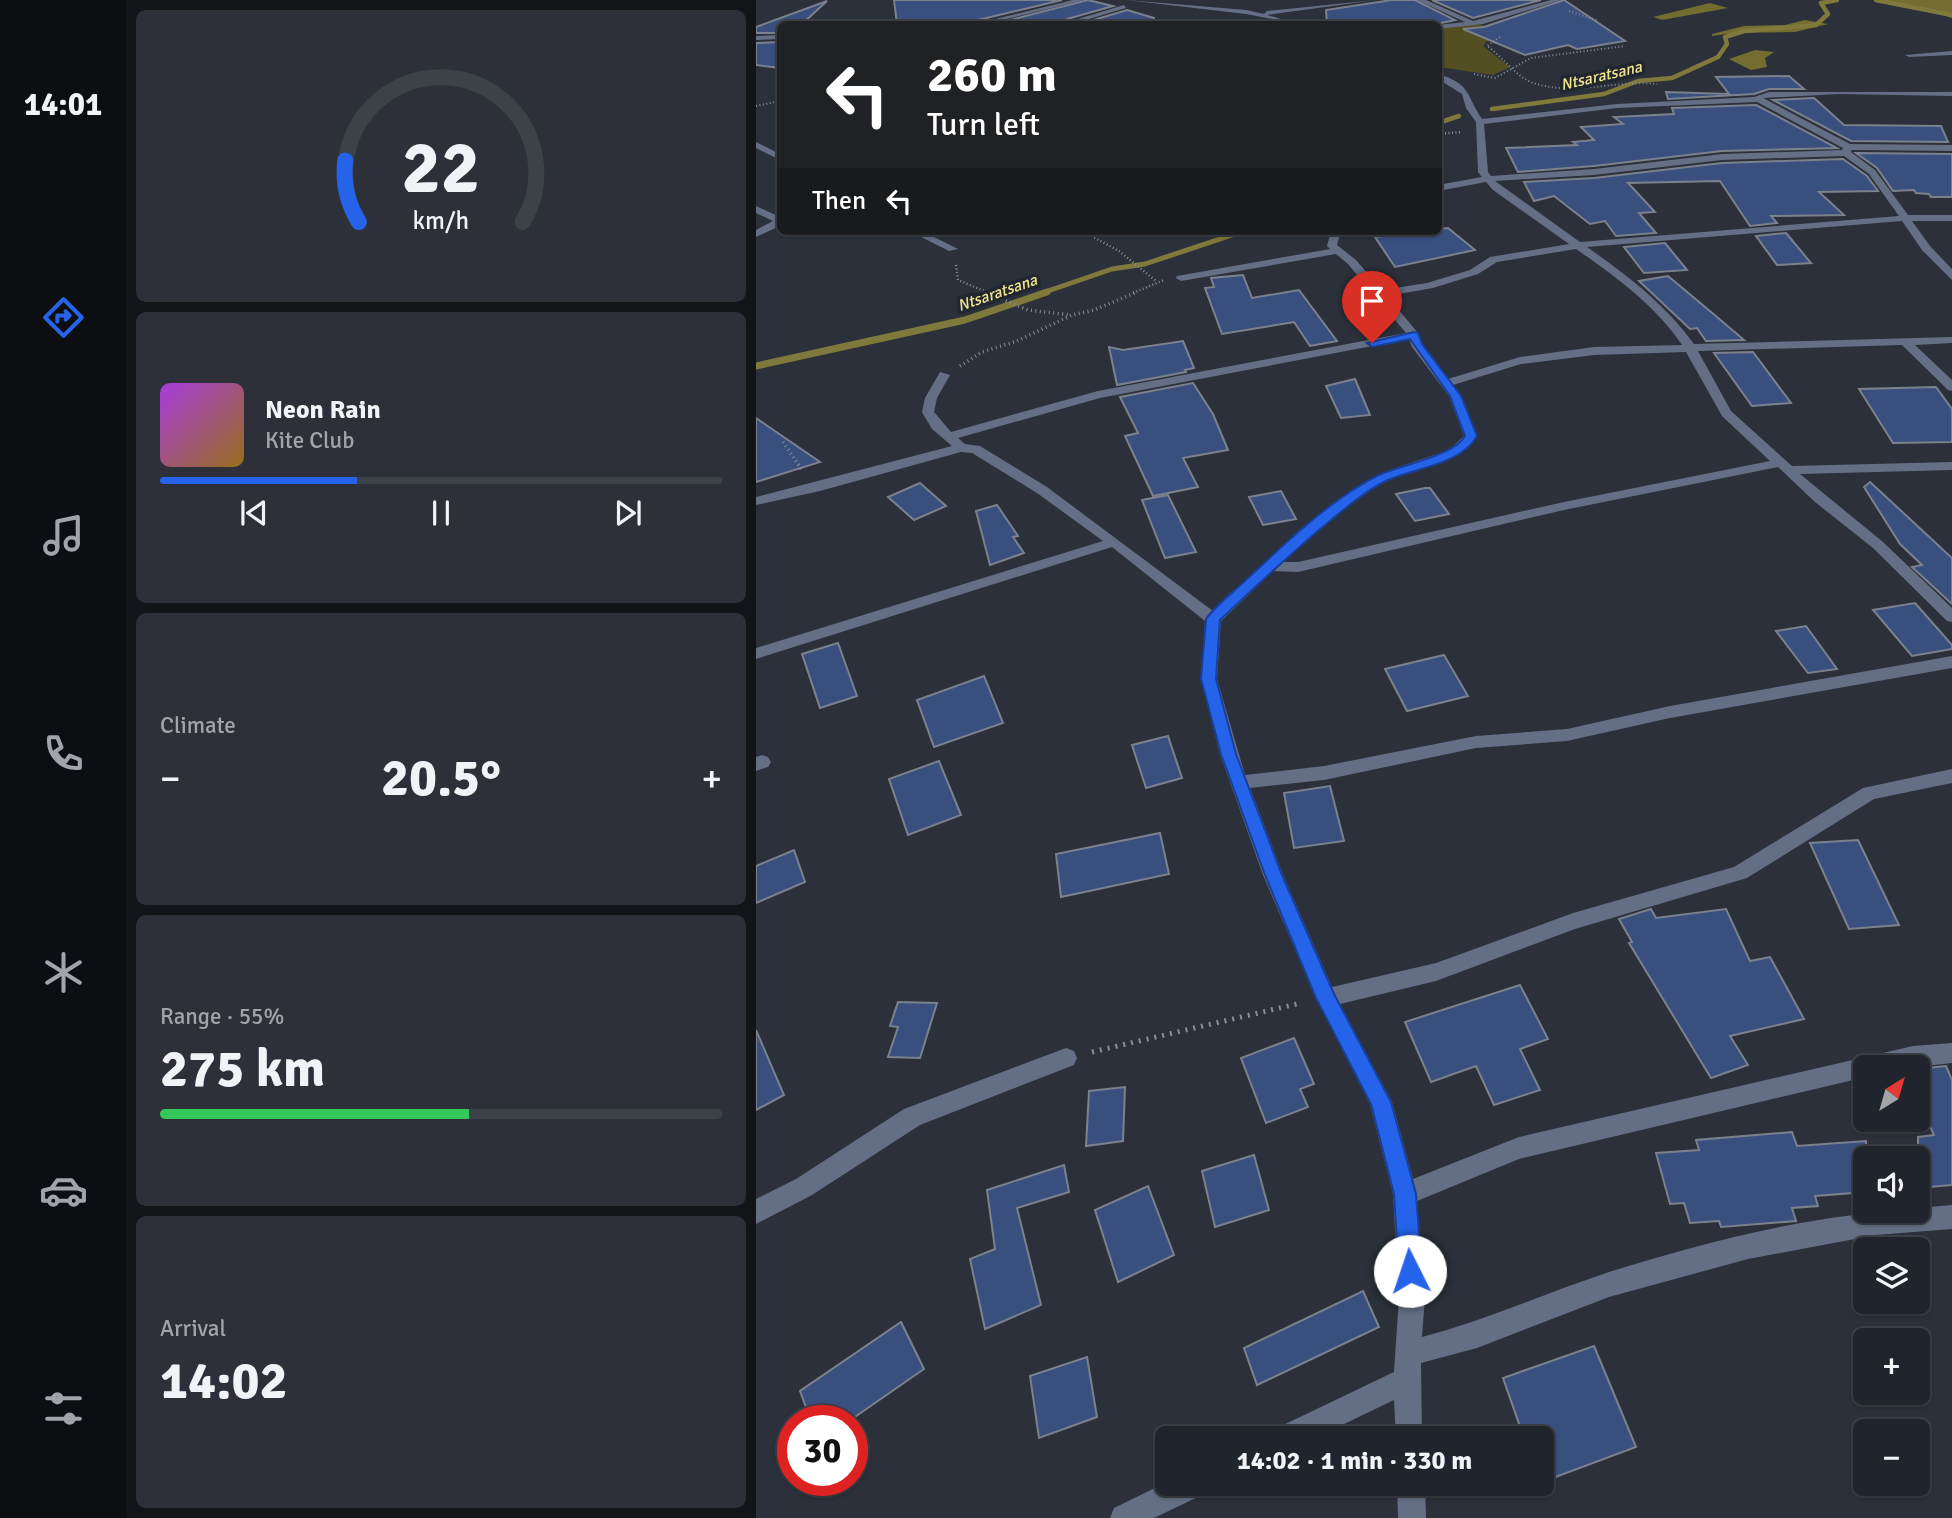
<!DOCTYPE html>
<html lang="en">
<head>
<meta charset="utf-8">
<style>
  :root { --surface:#20242c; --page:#2d3038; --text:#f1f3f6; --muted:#a2a4a9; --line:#3d4148; --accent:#2563eb }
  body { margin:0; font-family:Signika,sans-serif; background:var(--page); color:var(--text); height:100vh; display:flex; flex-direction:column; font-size:26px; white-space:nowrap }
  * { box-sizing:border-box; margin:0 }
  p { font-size:23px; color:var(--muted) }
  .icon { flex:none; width:38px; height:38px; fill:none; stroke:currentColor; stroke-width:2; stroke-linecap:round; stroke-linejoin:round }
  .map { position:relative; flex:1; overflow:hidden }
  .drawer { display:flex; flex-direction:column; gap:10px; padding:10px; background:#121418; width:630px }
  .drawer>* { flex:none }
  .guide { position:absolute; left:21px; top:21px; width:665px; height:214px; border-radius:10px; box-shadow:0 2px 5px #0004,0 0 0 2px var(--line); background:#202124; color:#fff; overflow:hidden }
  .needle { width:46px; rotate:37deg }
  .tools { position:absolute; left:1097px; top:1055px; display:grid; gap:14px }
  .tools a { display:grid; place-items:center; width:77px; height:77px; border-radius:10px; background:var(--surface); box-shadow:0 2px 5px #0004,0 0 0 2px var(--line); font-size:35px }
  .speed { position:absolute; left:21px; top:1405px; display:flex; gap:14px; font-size:35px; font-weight:700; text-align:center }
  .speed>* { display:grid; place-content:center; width:91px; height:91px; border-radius:50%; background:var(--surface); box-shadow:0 2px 5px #0004,0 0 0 2px var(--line); line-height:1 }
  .speed .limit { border:10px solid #d22; background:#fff; color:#111 }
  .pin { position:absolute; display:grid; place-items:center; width:60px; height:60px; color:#fff; margin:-72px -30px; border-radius:50% 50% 50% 0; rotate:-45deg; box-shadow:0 0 7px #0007 }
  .pin .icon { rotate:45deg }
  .me { position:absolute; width:77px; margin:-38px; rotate:356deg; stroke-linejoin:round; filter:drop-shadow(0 0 5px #0008) }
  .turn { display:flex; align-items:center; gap:24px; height:147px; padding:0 35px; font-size:32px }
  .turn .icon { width:91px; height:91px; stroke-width:2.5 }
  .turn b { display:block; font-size:49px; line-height:60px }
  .then { display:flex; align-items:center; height:66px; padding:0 35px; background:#0003; gap:14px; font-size:26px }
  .big { font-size:52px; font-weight:700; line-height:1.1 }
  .drawer .widget { flex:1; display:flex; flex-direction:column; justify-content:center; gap:10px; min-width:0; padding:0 24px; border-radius:10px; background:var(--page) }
  .drawer .dial { align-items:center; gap:0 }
  .dial svg { height:182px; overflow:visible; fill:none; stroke:var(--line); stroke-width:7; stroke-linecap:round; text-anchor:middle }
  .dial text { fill:var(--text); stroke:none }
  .song { display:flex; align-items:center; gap:21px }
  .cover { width:84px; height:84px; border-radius:10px; background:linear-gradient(135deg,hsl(280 70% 55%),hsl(40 70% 35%)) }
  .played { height:7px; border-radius:4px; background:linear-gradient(90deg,var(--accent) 35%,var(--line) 35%) }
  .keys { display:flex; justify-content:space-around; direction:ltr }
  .heat { display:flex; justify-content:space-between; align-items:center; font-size:38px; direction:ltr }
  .charge { height:10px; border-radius:5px; background:linear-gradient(90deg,#34c759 55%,var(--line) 0) }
  .trip { position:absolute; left:399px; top:1426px; width:399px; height:70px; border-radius:10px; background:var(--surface); box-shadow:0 2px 5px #0004,0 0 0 2px var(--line); font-weight:700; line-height:70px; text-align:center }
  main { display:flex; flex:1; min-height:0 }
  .menu { display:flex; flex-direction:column; width:126px; justify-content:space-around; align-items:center; background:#0d0e12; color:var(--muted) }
  .menu .icon { width:49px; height:49px }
  .menu .current { color:var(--accent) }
  .menu b { font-size:32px; color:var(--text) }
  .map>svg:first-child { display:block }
  .green { fill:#544f22 }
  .forest { fill:#746d30 }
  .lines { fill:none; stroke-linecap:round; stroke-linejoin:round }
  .stream-far2 { stroke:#80793c; stroke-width:4.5 }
  .stream-far1 { stroke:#80793c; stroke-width:5 }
  .stream { stroke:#80793c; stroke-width:7 }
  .building { fill:#394f7e; stroke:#7b818d; stroke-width:2 }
  .path-far3 { stroke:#8a8e96; stroke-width:2; stroke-dasharray:1 2.5; stroke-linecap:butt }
  .path-far2 { stroke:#8a8e96; stroke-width:2.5; stroke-dasharray:1 2.5; stroke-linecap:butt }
  .path-far1 { stroke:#8a8e96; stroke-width:3.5; stroke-dasharray:1 3.5; stroke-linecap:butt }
  .path { stroke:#8a8e96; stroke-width:5; stroke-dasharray:2 6; stroke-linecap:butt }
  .minor { fill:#646f85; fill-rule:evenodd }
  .route { fill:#2563eb; stroke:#184099; stroke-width:2 }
  .labels { text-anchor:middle; stroke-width:7; stroke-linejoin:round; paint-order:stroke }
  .far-water-label { font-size:16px; font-style:italic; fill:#f1e68c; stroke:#212630 }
</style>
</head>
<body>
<main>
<nav class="menu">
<b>14:01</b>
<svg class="icon current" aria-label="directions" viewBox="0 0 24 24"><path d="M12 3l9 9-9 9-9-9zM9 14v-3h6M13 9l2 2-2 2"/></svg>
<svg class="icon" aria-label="music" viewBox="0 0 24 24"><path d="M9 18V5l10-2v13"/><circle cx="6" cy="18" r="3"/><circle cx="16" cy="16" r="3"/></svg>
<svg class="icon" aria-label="phone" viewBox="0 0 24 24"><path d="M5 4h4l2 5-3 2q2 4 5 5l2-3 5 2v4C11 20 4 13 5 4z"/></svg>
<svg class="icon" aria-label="climate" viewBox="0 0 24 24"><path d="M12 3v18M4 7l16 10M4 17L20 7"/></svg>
<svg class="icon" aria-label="car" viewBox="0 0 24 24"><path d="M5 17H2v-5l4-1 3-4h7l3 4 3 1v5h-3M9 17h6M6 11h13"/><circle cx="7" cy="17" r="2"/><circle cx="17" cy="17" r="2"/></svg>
<svg class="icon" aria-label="filters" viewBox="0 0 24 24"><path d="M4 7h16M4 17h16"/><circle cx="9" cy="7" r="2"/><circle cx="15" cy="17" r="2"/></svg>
</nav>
<section class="drawer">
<div class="widget dial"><svg viewBox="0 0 100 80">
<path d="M14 69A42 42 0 1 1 86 69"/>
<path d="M14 69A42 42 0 0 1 8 42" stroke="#2563eb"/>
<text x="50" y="56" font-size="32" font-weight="700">22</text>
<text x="50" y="72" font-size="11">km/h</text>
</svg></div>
<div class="widget">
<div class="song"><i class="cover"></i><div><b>Neon Rain</b><p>Kite Club</p></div></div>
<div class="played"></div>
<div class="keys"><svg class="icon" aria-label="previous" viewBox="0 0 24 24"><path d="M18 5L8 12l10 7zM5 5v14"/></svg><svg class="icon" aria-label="pause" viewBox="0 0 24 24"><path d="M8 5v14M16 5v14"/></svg><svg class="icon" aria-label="next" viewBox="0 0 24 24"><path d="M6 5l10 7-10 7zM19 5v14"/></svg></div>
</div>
<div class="widget"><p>Climate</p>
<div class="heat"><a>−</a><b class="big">20.5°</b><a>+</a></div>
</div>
<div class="widget"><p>Range · 55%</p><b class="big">275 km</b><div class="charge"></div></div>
<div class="widget"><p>Arrival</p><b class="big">14:02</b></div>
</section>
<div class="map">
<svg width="1196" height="1518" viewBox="0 0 1196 1518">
  <rect width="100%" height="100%" fill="#2b303a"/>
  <!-- green -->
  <path class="green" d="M722,24l19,6 -14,16 27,21 -17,8 -54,-8v-39z"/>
  <!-- forest -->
  <g class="forest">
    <path d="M1126,0h70v18l-36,-12z"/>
    <path d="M954,3l18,5 -66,12 -9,-3z"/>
    <path d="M1049,20l23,4 -33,8 -62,1 -21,3v-2l32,-8 41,-1z"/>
    <path d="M999,50l19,2 -9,6 2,9 -16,3 -22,-11z"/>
  </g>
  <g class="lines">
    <!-- stream-far2 -->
    <g class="stream-far2">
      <path d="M1120,0l76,15"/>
      <path d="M736,109l112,-15 34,-13 34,-3 46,-21 9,-13 -2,-7 19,-6 72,-6 12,-11 -7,-11 16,-3"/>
      <path d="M682,123l21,-7"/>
    </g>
    <!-- stream-far1 -->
    <path class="stream-far1" d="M286,293l70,-24 33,-5 99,-33"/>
    <!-- stream -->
    <path class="stream" d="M0,366l209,-46 82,-28"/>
  </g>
  <!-- building -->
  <g class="building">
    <path d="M138,0h168l-88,21 -2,3h-75z"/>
    <path d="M332,0l25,6 -46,13v5h-72z"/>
    <path d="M636,0h23l40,20 -19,4h-109l-1,-14z"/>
    <path d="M676,0h109l-68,18z"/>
    <path d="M808,0l61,41 -48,8 -9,-4 -43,10 -62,-26 21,-2z"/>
    <path d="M71,1l-25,23h-22v9h-24v-6z"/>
    <path d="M371,10l27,8 -1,6h-73z"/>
    <path d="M24,42v26l-24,-3v-22z"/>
    <path d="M1033,76l15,13h-35l-15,5 -86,5 -2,-7 63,2 -13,-17z"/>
    <path d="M1058,98l30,27 97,1 7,16 -97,-1 -78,-41z"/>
    <path d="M1000,105l81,43 -115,3 -128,15 -76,6 -12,-24 71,-3 -4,-3 21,-2 -13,-13 42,-3 -9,-7 60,-3 -2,-6z"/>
    <path d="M1100,153l96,1v43h-21l-2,-3 -13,-1 -2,-3 -21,1 -16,-23z"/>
    <path d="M1087,159l24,17 11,15 -59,1 25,23 -73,1 6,7 -27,3 -30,-45 -92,2 27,29 -16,1 17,20 -40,3 -11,-15 -15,3 -36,-28 -20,5 -10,-19 70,-4 128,-15z"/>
    <path d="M692,228l27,22 -80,17 -20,-30z"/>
    <path d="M1030,233l25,30 -34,2 -21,-29z"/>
    <path d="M909,243l22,27 -43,3 -20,-26z"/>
    <path d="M487,275l9,23 47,-8 38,51 -27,5 -16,-24 -72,12 -17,-46 9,-1 -3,-9z"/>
    <path d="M912,276l49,41 27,23 -38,1 -9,-13 -7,1 -51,-48z"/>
    <path d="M427,341l11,27 -9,2 1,2 -69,13 -8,-38 14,3z"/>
    <path d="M997,352l38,51 -39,3 -38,-53z"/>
    <path d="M599,379l15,36 -29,3 -15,-32z"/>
    <path d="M437,383l20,31 15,36 -45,8 15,29 -45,9 -28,-60 13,-3 -18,-36z"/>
    <path d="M1180,387l16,22v33l-59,1 -34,-54z"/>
    <path d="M0,418l64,44 -64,20z"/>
    <path d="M1114,482l82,76v46l-40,-37 10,-2 -22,-21 -36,-57z"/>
    <path d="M164,483l26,23 -32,14 -26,-23z"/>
    <path d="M669,488h5l19,26 -34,7 -19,-27z"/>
    <path d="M525,491l15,28 -33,6 -14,-28z"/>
    <path d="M412,495l28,57 -31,6 -23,-58z"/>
    <path d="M241,505l21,31 -5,1 11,16 -34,12 -14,-54z"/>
    <path d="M1159,603l37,42v4l-40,7 -39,-46z"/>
    <path d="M1050,626l31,43 -29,4 -32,-42z"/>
    <path d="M82,643l19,53 -37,12 -18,-54z"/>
    <path d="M688,655l24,41 -61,15 -22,-42z"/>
    <path d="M228,676l19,47 -69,24 -17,-47z"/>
    <path d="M412,736l14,42 -36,10 -14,-43z"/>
    <path d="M183,761l22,54 -53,20 -19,-56z"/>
    <path d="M574,786l14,55 -50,7 -10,-55z"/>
    <path d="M404,833l9,41 -108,23 -5,-43z"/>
    <path d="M1102,840l41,85 -50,4 -39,-86z"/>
    <path d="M38,850l11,32 -49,21v-37z"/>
    <path d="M895,909l5,9 70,-9 24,52 20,-4 34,62 -74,17 18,29 -37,13 -82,-135 3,-1 -13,-23z"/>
    <path d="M764,985l28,54 -28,10 20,41 -46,15 -18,-39 -45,16 -26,-60z"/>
    <path d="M142,1002l39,1 -17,55 -32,-1 10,-30 -8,-1z"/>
    <path d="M0,1030l28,65 -28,15z"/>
    <path d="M538,1038l20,46 -14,5 8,18 -42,16 -25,-65z"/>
    <path d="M1190,1066l6,14v105l-34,3v-51l16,-2 -16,-35v-31z"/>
    <path d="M369,1087l-2,54 -37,5 3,-55z"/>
    <path d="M1036,1132l5,14 69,-5v51l-51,4 3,10 -26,2 4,13 -75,6 -2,-6 -29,2 -6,-20 -14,1 -14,-51 43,-3 -3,-10z"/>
    <path d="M498,1155l15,55 -54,17 -13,-56z"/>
    <path d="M308,1165l5,27 -52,16 24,97 -56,24 -15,-70 25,-10 -8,-59z"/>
    <path d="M392,1186l26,69 -56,27 -23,-72z"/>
    <path d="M607,1291l16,36 -122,58 -13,-37z"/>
    <path d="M145,1322l23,47 -75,52h-38l-11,-30z"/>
    <path d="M838,1346l42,101 -94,35v-44h-18l-21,-60z"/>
    <path d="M331,1357l10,60 -58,21 -9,-62z"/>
  </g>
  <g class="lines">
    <!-- path-far3 -->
    <g class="path-far3">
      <path d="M813,11l30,10"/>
      <path d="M744,37l-13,9c15,10 29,31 46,37 39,13 84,-3 124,1"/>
      <path d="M718,74l21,4 36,-20 94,-12"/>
      <path d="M0,106l24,-5"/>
    </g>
    <!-- path-far2 -->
    <g class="path-far2">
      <path d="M682,134l24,-2"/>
      <path d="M326,231l37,20 37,30"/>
      <path d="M200,265l2,15 31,13"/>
      <path d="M377,293l31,-13"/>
    </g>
    <!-- path-far1 -->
    <g class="path-far1">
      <path d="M229,292l43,18 43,5"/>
      <path d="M204,366l22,-14 35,-11 55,-26 22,-5 43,-18"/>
      <path d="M27,442l19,28"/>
    </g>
    <!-- path -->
    <path class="path" d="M336,1052l209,-49"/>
    <!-- minor -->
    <g class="minor">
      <path d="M317,0h12l-99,24h-11z"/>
      <path d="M370,0l120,10 18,4 3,-3 109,-11 -109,15 32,9 -53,-10z"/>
      <path d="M661,0h9l47,21 78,-21h10l-78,24 -45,5v-4l27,-3z"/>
      <path d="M368,5l2,3 -54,16 -4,-2z"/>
      <path d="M24,35v4l-24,1v-4z"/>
      <path d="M1196,51v4l-43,2 -4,-2z"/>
      <path d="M682,74c34,10 28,22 44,45l135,-15 137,-7 15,-5h183v4l-113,-2 -76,4 87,46 102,1v6l-100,-1 -1,2 24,18 33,45h44v6h-40l18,25 22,23v11l-30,-30 -20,-29 -315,26c40,28 79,58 107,97l258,-7v6l-37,2 37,35v11l-4,-1 -46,-45 -204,6 33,60 61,55 160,-4v8l-152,4 83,68 69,66v14l-5,-1 -74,-73 -58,-46 -37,-35 -214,43 -266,62 -25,-1 -52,50 -4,58 28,96 79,-9 152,-30 91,-7 103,-23 282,-50v12l-282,50 -103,23 -91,7 -152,32 -74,8 33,87 49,112 104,-24 137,-50 161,-46 129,-79 89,-19v14l-78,16 -127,79 -172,51 -139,52 -96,23 52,98 21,77 106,-42 394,-91 39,-3v20l-45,5h-41v9l-347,82 -102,42 8,96 -3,40c64,-17 124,-44 187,-65 92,-29 214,-61 309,-61v-3l34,-3v24l-76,6 -128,24 -139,38 -132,51 -56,15 1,75h-26l-2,-38 -79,38h-41l3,-10 117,-56 5,-75 -6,-103 -23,-90 -54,-106 -53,-123 -43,-121 -19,-75 4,-58 -93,-74 -356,112v-11l347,-107 -66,-48 -65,-40 -11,-1 -141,39 -64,14v-8l196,-51 -20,-17 -10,-17 3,-14 15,-26 10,3 -13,23 -3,14 17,20 147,-41 308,-58 -58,-69 -12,-10 -155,27 -5,-3 1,-2 153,-27 -3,-3 4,-15h10l-4,14 19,15 26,30 45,-7 43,-13 20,-13 79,-13 -76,-54 -7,-8 -48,9v-6l44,-8 -4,-5 -2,-50 -10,-14 -4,-14 -24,-15zM1001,102l86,46 -1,2 -120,4 -128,15 -103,7 -3,-4 -4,-48 133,-16zM1088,156l25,18 30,42 -319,26 -85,-61 99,-6 128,-15zM820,249c39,27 79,56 106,96l-88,2 -74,10 -72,22 -26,-34 -4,-12 -31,-37 46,-8 45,-14 19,-12zM653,339l3,8 37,49 15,40 -15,14 -62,21 -34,19 -64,51 -76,70 -166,-124 -67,-41 -15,-2 -7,-6 142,-40zM930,352l36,64 48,45 -206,41 -266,60h-15c32,-30 65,-60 104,-81 31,-16 68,-14 90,-45l-16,-40 -8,-11 68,-21 73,-9z"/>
      <path d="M0,142l24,12v6l-24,-12z"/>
      <path d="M0,206l24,11v9l-24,11v-7l17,-9 -17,-8z"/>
      <path d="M153,231h13l36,18 -9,2z"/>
      <path d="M6,755l6,2 3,5 -3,5 -12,4v-14z"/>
      <path d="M310,1048l8,3 3,7 -3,7 -154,60 -108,70 -56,29v-25l40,-20 108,-70z"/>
      <path d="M411,1482l41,2 -4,10 -50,24h-44l4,-10z"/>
      <path d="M641,1484h28l1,34h-28z"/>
    </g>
  </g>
  <!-- route -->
  <path class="route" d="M658,332l4,1 4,11 39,52 16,40c-15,28 -62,32 -89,44 -20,9 -40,26 -57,40 -39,32 -75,66 -111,100l-4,59 20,75 46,121 52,119 57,108 25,92 6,77 -4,8 -8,4 -8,-4 -3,-8 -5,-77 -23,-90 -55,-106 -51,-123 -44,-121 -20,-75 5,-60c10,-14 26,-26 38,-37 37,-35 89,-85 135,-107 21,-10 75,-19 86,-39l-15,-40 -40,-57 -38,8 -5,-4z"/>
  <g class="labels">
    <!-- far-water labels -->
    <g class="far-water-label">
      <text transform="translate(845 75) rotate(-13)" y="6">Ntsaratsana</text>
      <text transform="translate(241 292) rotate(-19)" y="6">Ntsaratsana</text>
    </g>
  </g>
</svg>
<div class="tools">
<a><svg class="needle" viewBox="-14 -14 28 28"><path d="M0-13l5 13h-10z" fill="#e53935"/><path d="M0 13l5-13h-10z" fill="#a2a4a9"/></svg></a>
<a><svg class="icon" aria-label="sound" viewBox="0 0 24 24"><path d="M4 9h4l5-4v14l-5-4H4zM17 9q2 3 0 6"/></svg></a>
<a><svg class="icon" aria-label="layers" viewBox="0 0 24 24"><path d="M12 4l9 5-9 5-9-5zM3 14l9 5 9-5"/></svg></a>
<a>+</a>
<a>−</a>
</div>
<div class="speed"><div class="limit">30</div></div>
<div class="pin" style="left:616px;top:343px;background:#d93025"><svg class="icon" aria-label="arrive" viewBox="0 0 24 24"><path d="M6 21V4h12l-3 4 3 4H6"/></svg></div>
<svg class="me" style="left:654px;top:1271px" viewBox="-20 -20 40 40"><circle r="19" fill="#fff"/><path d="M0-13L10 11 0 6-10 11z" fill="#2563eb"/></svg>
<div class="trip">14:02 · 1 min · 330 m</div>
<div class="guide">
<div class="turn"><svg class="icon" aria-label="left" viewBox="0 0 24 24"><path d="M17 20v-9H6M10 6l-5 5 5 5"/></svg><div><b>260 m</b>Turn left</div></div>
<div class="then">Then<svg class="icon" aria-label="left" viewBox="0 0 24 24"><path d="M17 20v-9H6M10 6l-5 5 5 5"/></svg></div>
</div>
</div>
</main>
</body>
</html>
